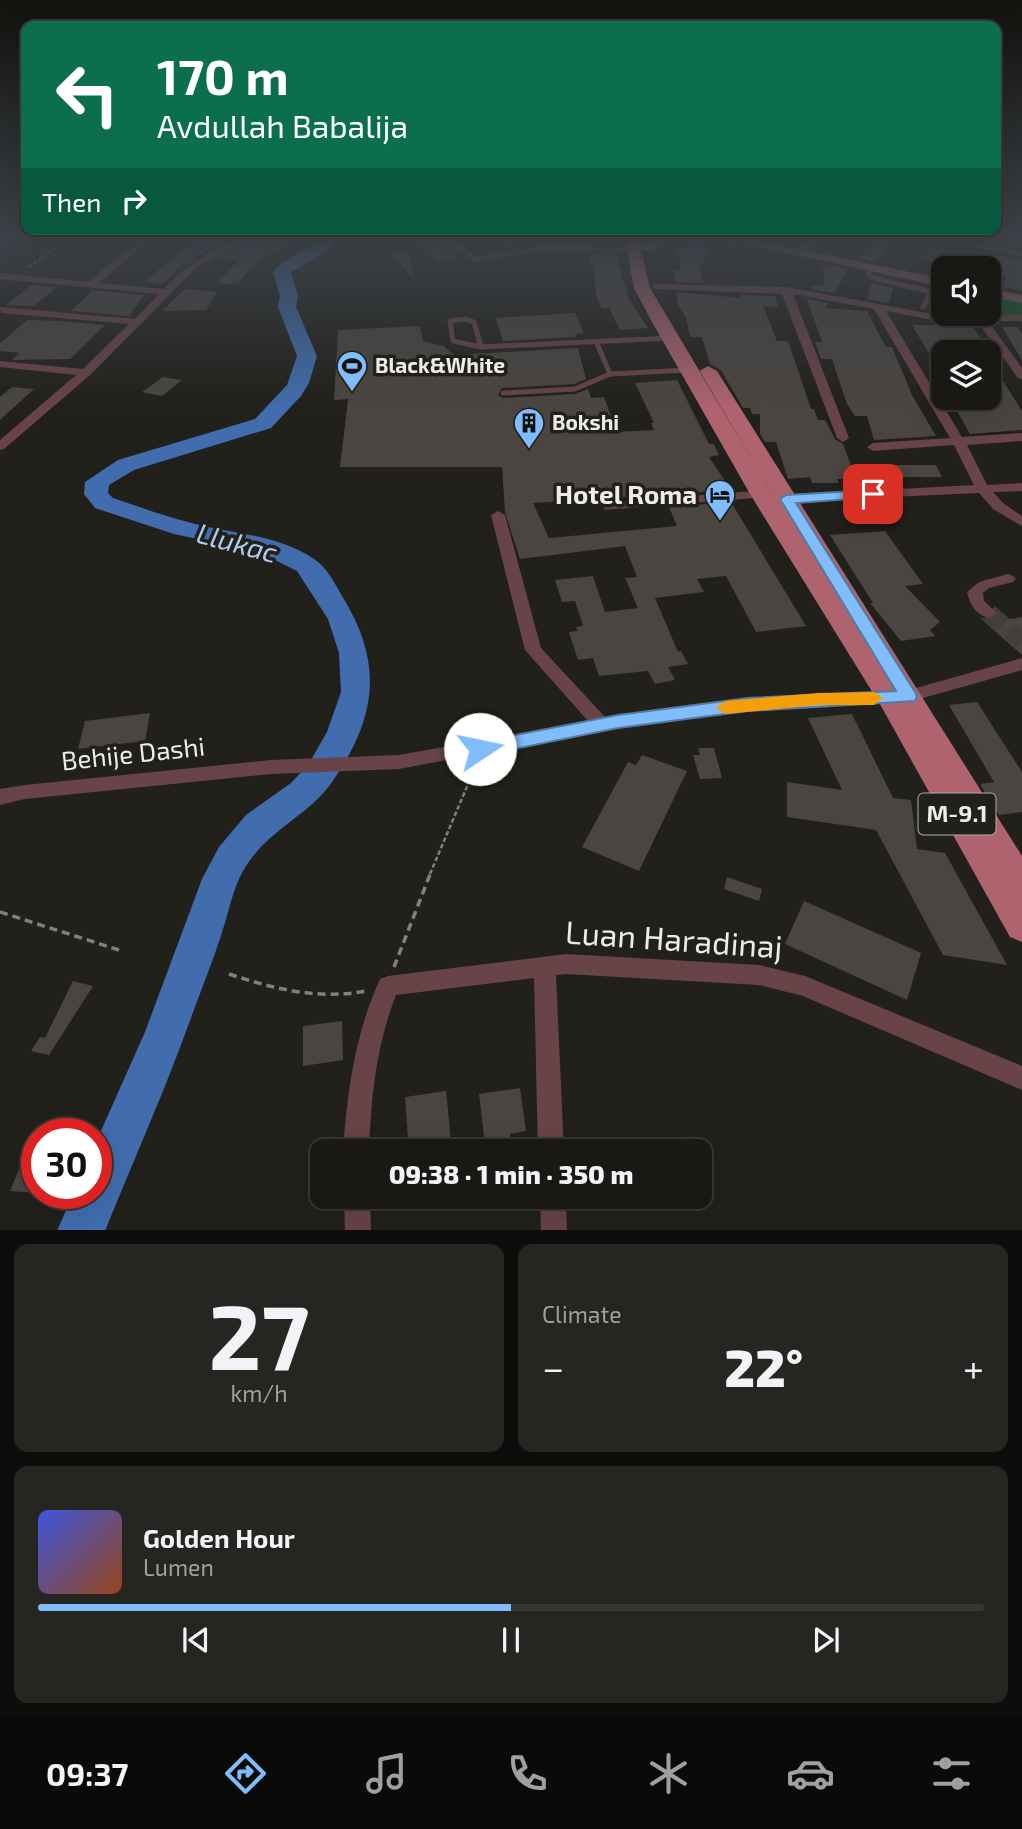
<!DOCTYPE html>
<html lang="en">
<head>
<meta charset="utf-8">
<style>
  :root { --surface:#191814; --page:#262522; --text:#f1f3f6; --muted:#9fa0a0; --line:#373734; --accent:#80bdfa }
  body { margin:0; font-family:"Exo 2",sans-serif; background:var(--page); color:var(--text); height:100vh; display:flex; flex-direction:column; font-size:26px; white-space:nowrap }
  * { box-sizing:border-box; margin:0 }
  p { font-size:23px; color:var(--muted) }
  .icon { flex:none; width:38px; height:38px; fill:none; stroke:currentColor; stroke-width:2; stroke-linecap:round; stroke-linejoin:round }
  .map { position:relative; height:1230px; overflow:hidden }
  .side { display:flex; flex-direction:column; gap:14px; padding:14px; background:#0e0d0b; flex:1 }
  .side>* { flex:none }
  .top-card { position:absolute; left:21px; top:21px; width:980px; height:214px; border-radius:14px; box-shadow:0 7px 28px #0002,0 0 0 2px var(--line); background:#0b6e4f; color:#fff; overflow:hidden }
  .buttons { position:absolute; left:931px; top:256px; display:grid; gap:14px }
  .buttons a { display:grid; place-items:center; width:70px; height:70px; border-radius:14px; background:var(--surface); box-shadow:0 7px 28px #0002,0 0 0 2px var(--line); font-size:35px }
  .speed { position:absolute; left:21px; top:1118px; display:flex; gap:14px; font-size:35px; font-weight:700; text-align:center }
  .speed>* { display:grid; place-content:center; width:91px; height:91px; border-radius:50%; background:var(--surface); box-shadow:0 7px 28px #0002,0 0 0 2px var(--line); line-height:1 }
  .speed .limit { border:10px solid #d22; background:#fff; color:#111 }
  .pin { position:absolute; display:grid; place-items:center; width:60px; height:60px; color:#fff; margin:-30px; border-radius:14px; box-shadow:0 4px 10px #0006 }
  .me { position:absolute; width:77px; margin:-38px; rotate:79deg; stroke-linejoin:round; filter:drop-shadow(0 0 5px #0008) }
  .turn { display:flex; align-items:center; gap:24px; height:147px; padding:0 21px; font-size:32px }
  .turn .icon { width:91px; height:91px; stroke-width:2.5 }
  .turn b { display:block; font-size:49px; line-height:60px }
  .then { display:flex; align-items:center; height:66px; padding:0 21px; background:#0003; gap:14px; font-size:26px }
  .big { font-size:52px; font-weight:800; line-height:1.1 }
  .side .tile { flex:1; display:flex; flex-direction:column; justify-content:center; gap:10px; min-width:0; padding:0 24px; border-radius:14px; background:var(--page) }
  .side .dial { align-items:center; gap:0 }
  .dial b { font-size:91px; line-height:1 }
  .song { display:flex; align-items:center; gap:21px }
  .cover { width:84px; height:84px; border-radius:10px; background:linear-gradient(135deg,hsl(230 70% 55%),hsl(20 70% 35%)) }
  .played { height:7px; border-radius:4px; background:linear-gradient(90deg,var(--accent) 50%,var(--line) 50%) }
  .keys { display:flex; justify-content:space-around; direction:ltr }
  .heat { display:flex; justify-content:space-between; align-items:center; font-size:38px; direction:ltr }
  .side .tiles { flex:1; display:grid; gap:14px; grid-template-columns:1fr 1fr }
  .tile:last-child { grid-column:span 2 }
  .trip { position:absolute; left:310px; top:1139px; width:402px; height:70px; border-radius:14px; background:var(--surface); box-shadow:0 7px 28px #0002,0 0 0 2px var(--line); font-weight:800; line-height:70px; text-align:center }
  .menu { display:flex; height:112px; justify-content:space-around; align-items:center; background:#0a0a08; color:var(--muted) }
  .menu .icon { width:49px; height:49px }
  .menu .current { color:var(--accent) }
  .menu b { font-size:32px; color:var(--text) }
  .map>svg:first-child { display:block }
  .green { fill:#095620 }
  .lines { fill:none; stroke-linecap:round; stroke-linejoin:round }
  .river { fill:#416daf; fill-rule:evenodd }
  .building { fill:#4a4540 }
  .street-tunnel { stroke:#403f39; stroke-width:18; stroke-dasharray:18 9; stroke-linecap:butt }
  .path-far2 { stroke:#81807b; stroke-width:2; stroke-dasharray:3.5 2.5; stroke-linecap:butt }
  .path-far1 { stroke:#81807b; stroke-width:2.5; stroke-dasharray:4.5 2.5; stroke-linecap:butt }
  .path { stroke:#81807b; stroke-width:3.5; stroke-dasharray:8 5; stroke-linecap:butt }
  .lane-far1 { stroke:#684348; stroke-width:5 }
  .lane { stroke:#684348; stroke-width:7 }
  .street { fill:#684348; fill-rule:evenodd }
  .secondary { fill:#8f555e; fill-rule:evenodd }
  .primary { fill:#ae636f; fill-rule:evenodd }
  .route { fill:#80bdfa; stroke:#537ba2; stroke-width:2 }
  .slow { fill:#f59e0b }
  .labels { text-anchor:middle; stroke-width:7; stroke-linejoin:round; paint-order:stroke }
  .far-poi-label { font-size:21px; font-weight:bold; fill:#edece8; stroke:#21201a; text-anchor:start }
  .shield { fill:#21201a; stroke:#b0afaa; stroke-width:2 }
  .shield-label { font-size:24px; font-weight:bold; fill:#edece8 }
  .poi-label { font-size:26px; font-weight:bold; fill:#edece8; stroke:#21201a; text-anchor:end }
  .street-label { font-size:26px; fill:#edece8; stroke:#21201a }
  .water-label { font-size:28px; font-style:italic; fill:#b2caef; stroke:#21201a }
  .near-street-label { font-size:32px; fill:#edece8; stroke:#21201a }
</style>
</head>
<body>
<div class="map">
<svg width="1022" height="1231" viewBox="0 0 1022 1231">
  <rect width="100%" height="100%" fill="#21201a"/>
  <!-- green -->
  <path class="green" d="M943,285v28h46v-19l33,7v14l-94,-1z"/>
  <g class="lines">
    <!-- river -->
    <path class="river" d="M324,236h17l-16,17 -34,19 7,24 -2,11 21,49 -8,27 -8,13 -30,32 -137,42 -25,15 -1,8 5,5c25,8 50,18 75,24 42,12 89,12 126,37 13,8 21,25 28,37 42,68 35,121 -10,186 -24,35 -65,47 -89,89 -10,18 -13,36 -19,55 -9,30 -21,59 -32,89 -26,73 -58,144 -87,216h-48l16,-37h23v-52l49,-110 57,-153 17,-32 27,-32 45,-32 17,-18 19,-33 14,-40 -2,-39 -11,-34 -31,-48 -38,-19 -85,-18 -79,-26 -11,-14 1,-12 33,-22 137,-41 32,-34 10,-29 -19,-49 2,-11 -7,-24c13,-17 36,-21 51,-36z"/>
  </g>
  <!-- building -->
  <g class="building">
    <path d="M201,236h35l-38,19 -11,10 -5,-1 -20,20 -18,-2z"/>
    <path d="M256,236l35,6 -33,20 -21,22 -20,-1 22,-23 -19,-2z"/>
    <path d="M405,236h33l13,12 -6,2 12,8 -16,4z"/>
    <path d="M876,236h17l-17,26 -16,-3z"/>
    <path d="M704,239l5,1 -5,23h-5l4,20 -28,-1 -2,-12h8l-4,-22 19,-4z"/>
    <path d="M932,246l16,3 -6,14 -17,-3z"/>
    <path d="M389,250h20l5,29z"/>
    <path d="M982,252l40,7v32l-20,-4 5,-11 -18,-3v-5h-13z"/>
    <path d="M589,254l27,1 13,44 19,29 -28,2 -11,-22 -7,1 -6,-14 -2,-30h-3z"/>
    <path d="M826,264l22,5 -14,24 -23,-4 2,-4 10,1 2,-13h-4z"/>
    <path d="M871,283l22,5 -4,15 -22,-4z"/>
    <path d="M32,285l25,2 -24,19 -27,-1z"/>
    <path d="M185,289l32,3 -11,18 -44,1z"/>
    <path d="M93,290l51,5 -15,21 -58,-5z"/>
    <path d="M676,292l65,6v-3l34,1 3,11 -15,-1 14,35h11l23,68h3l4,11h7l10,19 8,5 9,24 26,1 4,12 -45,-2 2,4h-27l-2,-6 -22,2 -12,-37h-11l-5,-8v-20h-8l-2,-6h-7l-22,-38 -11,-6 -8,-27h-12l-4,-20 -8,-11z"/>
    <path d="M807,299l21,4 -3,5 42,3 19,36h6l20,48 24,41 -62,4 -7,-24h-12l-8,-12 -15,-45h-11l-6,-17h7z"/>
    <path d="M575,313l9,20 -9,1 1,3 -73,4 -7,-23z"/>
    <path d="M27,320l33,1 45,4 -35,34 -58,1 7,-7 -19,-2v-8z"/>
    <path d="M912,325l60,1 19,26h-48v25z"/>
    <path d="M420,326l3,15 20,5 11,9 124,-7 8,31 -12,5 -72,4 -4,7 5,3 72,-4 13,-5 3,9 13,-1 13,35 37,-2 -3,-7h3l-19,-40 42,-3 32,64h5l5,11 -10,2 22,33 -198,13 16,35 128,-12 -8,-19 62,-5 75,124 -50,6 -30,-56 -29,3 7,13 -49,6 23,54 3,-1 7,13 -20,3 7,13 -20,4 -7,-13 -49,5 -6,-18 -15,2 -9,-28 9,-1 -2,-4 7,-1 -8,-25 -13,1 -7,-22 38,-4 12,36 33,-4 -13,-30 12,-1 -12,-31 -105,13 -15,-47 -3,-45h-162l8,-68 -14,1 4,-70z"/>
    <path d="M1002,327h16l4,7v26z"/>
    <path d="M989,359l33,52v19l-52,4 -18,-32 45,2 -8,-14z"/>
    <path d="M163,377l19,3 -20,16 -20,-4z"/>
    <path d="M12,387l22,2 -34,31v-23z"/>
    <path d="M888,465h48l6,12h-47z"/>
    <path d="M885,531l38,53 -18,2 35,36 -10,8 5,6 -34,5 -31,-38h3l-43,-68z"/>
    <path d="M998,615l12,4 12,-2v38l-42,-37 10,2z"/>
    <path d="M977,702l45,70v40l-23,3 -19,-31 14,-2 -45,-77z"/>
    <path d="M150,713l-5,28 -67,8 7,-28z"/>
    <path d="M852,714l41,84 18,2 6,49 28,4 62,112 -64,-10 -67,-125 -89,-13v-35l55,8 -34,-72z"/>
    <path d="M698,748h16l8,30 -22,1 -7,-24h7z"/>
    <path d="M642,755l45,16 -48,100 -57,-24 46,-85 8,3z"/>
    <path d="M727,877l35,12 -3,12 -35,-12z"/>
    <path d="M804,901l117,52 -14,47 -122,-56z"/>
    <path d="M73,981l20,5 -44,69 -18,-4 9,-14 5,1z"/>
    <path d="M342,1021l1,39 -40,6v-40z"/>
    <path d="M520,1088l6,43 -16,3 3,18h-27l-7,-58z"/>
    <path d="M446,1091l6,61h-43l-4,-55z"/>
    <path d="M24,1157h13v36l-27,-2z"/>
  </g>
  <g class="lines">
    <!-- street-tunnel -->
    <path class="street-tunnel" d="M989,613l33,28"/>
    <!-- path-far2 -->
    <path class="path-far2" d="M29,267l43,-31"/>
    <!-- path-far1 -->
    <path class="path-far1" d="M430,874l47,-111"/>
    <!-- path -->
    <g class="path">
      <path d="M0,912l119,38"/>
      <path d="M394,967l37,-95"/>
      <path d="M229,974c45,15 90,26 137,17"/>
    </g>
    <!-- lane-far1 -->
    <g class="lane-far1">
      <path d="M443,236l33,23 72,-12 88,3"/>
      <path d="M494,236l22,15"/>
      <path d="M872,269l-4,5 2,3 61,15 -8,15"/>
      <path d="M466,319l8,3 7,25 -28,-6 -3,-20z"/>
      <path d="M596,341l14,33"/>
      <path d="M481,347l189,-9"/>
      <path d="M503,393l72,-4 35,-15 78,-4"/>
    </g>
    <!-- lane -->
    <path class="lane" d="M607,506l154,-12"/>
    <!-- street -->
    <g class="street">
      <path d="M145,236h10l-56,47 65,6c21,-21 59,-53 89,-53l-58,33 -105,106 -86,74 -4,1v-10l76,-65 -76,-8v-6l83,8 46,-45 -128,-11 -1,-6 135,12 24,-25 -159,-15v-6l88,9z"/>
      <path d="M813,236h10l-23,20h-6v-4z"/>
      <path d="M912,236h21l89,15v6z"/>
      <path d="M1014,236h8v10l-3,-1z"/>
      <path d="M653,284l133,3 147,27 89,1v6h-34l34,47v11l-4,-1 -41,-57 -44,-1 -47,-9 76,126 60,-4v8l-55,4 20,40 35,-2v8l-29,1 10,11 19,13v10l-29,-17 -14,-16 -198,9 -2,-3 2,-3 5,-1 188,-10 -20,-40 -81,6 -6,-4 6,-4 77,-5 -76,-129 -81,-15 56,144 -6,4 -6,-4 -55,-144 -126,-5 -3,-1z"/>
      <path d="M498,511l7,4 36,133 65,70 142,-19 161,-9 113,-32v12l-113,32 -161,9 -130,17 -219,41 -128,5 -246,25 -25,6v-16l25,-4 246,-25 128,-5 189,-34 -63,-71 -34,-135z"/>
      <path d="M1008,574l5,2 3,3 -3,3 -24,6 -6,5 1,8 13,12 -8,5c-13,-3 -19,-13 -22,-26l12,-10z"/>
      <path d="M566,954l193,11 46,11 217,90v24l-219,-94 -44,-11 -193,-11 -10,1 8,177h-26l-4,-174 -138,17c-20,51 -25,103 -27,157h-26c4,-61 12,-118 37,-173l8,-3z"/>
      <path d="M344,1197h26l1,34h-26z"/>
      <path d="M540,1197h26l1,34h-26z"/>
    </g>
    <!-- secondary -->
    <g class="secondary">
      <path d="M710,236h26l207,43v8z"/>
      <path d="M989,288l33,7v8l-33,-7z"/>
    </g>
    <!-- primary -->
    <g class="primary">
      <path d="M624,236h14l2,9 11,-9h16l-16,14h-10l9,38 133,223 -84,-140 9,-5 9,5 305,485v86l-12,-5 -129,-231 -131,-212 -98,-172 -18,-34z"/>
      <path d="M704,236h30l5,4 -7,4z"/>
    </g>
  </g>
  <!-- sky -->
  <linearGradient id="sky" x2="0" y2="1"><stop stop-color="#12120e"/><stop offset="0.58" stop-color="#3d4249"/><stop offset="1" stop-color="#3d4249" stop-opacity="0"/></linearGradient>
  <rect width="1022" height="409" fill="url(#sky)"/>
  <!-- route -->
  <path class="route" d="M873,490l6,4 -2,3 -81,6 119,189 2,4 -2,5 -167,10 -130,17 -138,28 -6,-2 -3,-5 3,-5 6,-2 138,-27 130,-17 148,-7 -116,-192 6,-4z"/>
  <!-- slow -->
  <path class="slow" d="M874,692l9,6 -9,7h-56l-93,9 -9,-6 9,-7 93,-8z"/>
  <!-- icons -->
  <defs>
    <g id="stadium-pin" transform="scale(1.575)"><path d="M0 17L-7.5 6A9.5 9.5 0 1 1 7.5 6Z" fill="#80bdfa" stroke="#21201a"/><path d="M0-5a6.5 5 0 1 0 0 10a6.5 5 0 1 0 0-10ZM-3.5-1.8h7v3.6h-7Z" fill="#111"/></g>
    <g id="building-pin" transform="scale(1.575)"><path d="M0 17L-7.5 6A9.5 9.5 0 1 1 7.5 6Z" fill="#80bdfa" stroke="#21201a"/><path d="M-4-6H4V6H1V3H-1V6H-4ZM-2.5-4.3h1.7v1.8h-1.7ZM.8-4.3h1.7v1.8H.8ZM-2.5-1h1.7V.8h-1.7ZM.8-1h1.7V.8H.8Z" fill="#111"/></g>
    <g id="hotel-pin" transform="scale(1.575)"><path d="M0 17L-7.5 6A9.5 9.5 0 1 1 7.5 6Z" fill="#80bdfa" stroke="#21201a"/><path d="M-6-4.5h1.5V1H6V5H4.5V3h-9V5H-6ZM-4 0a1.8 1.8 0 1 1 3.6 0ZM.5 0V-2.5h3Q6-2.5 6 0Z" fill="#111"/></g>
  </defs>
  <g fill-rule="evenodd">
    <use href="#stadium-pin" x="352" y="366"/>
    <use href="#building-pin" x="529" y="423"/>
    <use href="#hotel-pin" x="720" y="495"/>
  </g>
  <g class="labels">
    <!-- far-poi labels -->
    <g class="far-poi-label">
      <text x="375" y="373">Black&amp;White</text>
      <text x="552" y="430">Bokshi</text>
    </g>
    <!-- shield labels -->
    <rect class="shield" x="918.5" y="793.5" width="77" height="41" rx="5"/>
    <g class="shield-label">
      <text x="957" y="822">M-9.1</text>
    </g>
    <!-- poi labels -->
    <g class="poi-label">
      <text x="697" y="504">Hotel Roma</text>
    </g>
    <!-- street labels -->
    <g class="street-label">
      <text transform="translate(133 754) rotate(-6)" y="9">Behije Dashi</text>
    </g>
    <!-- water labels -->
    <g class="water-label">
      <text transform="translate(237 543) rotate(15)" y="10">Llukac</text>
    </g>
    <!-- near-street labels -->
    <g class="near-street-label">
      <text transform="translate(674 940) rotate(4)" y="11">Luan Haradinaj</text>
    </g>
  </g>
</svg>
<div class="buttons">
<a><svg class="icon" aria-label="sound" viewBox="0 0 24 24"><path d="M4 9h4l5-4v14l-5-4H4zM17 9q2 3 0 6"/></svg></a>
<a><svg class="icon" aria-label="layers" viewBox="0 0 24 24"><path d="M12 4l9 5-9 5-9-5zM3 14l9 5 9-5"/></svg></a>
</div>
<div class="speed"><div class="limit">30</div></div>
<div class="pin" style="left:873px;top:494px;background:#d93025"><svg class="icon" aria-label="arrive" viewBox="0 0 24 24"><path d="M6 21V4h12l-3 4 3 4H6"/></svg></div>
<svg class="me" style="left:480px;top:749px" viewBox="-20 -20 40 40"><circle r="19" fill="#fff"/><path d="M0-13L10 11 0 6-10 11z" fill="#80bdfa"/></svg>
<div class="trip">09:38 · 1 min · 350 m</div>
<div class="top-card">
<div class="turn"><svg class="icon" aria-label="left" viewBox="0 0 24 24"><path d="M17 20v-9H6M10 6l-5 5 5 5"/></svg><div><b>170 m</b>Avdullah Babalija</div></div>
<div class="then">Then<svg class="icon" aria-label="right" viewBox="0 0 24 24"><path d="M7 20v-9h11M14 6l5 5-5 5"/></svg></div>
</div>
</div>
<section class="side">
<div class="tiles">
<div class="tile dial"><b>27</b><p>km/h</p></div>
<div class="tile"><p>Climate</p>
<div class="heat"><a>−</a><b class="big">22°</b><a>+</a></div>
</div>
<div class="tile">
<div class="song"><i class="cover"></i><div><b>Golden Hour</b><p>Lumen</p></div></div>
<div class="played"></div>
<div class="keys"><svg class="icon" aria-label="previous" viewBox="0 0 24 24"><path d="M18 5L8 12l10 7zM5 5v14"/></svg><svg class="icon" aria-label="pause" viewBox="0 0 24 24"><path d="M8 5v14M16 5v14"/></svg><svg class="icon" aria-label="next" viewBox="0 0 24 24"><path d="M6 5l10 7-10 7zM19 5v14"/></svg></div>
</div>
</div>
</section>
<nav class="menu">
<b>09:37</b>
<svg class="icon current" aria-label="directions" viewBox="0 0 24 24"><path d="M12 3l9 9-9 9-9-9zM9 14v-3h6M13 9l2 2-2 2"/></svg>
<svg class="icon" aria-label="music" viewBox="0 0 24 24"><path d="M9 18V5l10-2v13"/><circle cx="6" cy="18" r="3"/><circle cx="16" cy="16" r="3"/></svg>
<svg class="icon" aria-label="phone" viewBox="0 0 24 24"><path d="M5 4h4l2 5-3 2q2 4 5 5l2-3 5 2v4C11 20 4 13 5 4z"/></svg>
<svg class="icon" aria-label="climate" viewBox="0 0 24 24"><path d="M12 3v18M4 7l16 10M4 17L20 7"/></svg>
<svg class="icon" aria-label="car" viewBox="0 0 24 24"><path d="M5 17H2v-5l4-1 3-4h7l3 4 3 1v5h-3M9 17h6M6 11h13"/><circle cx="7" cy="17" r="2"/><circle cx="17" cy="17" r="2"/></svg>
<svg class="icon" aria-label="filters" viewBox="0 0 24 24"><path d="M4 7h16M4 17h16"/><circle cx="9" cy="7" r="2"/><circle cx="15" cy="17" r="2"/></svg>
</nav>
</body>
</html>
